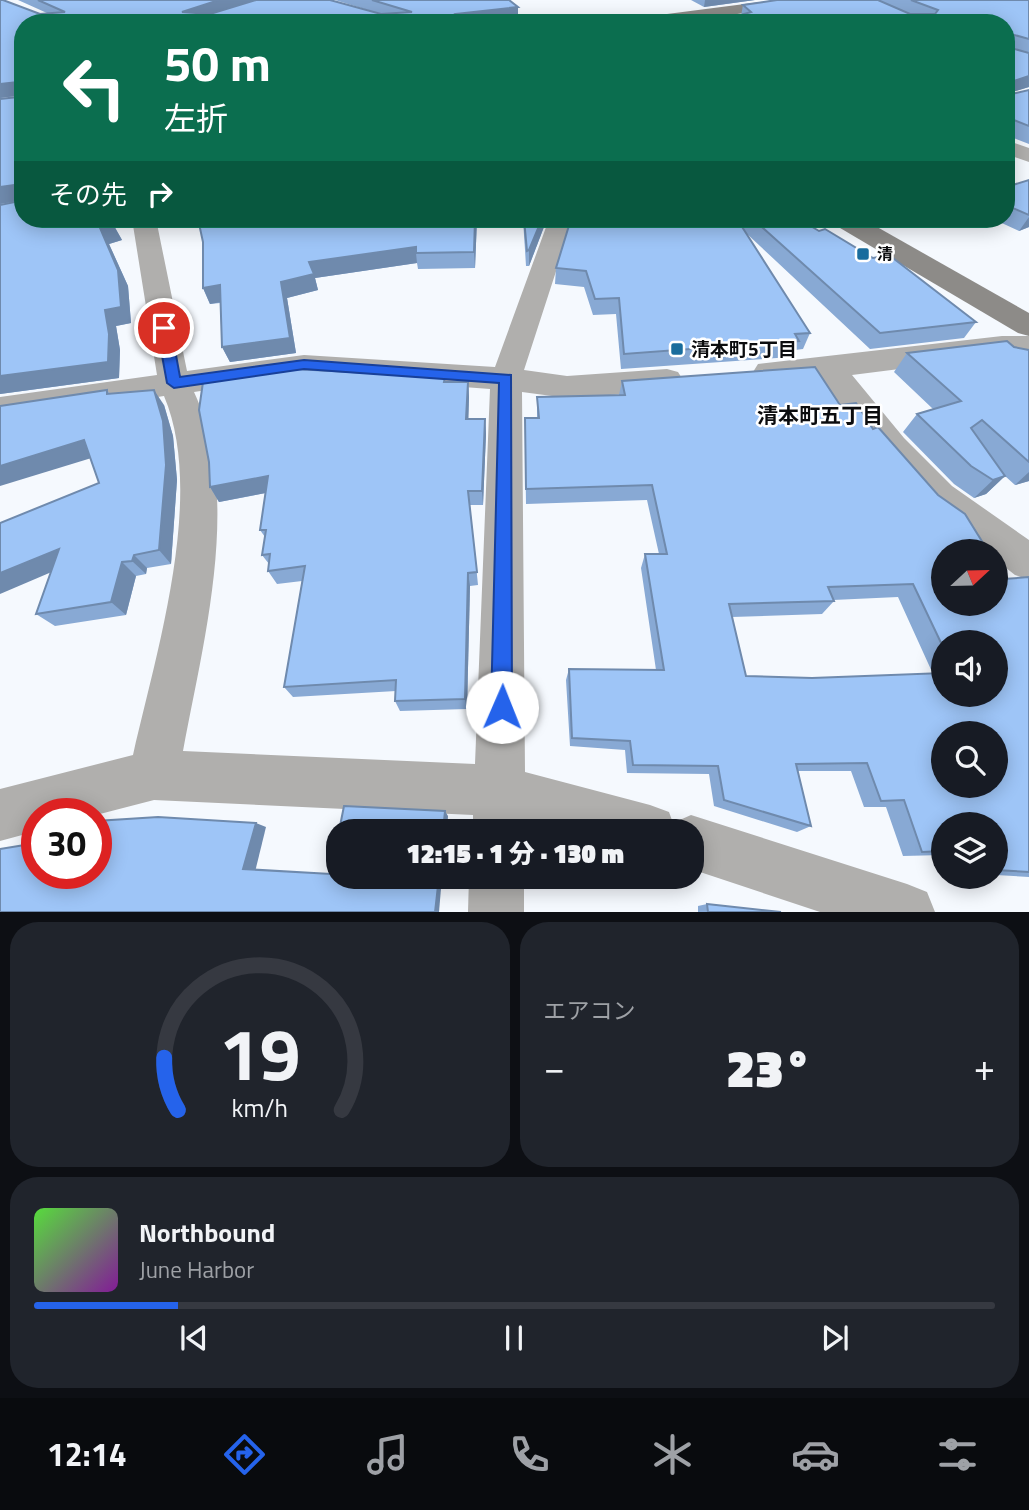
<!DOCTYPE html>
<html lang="ja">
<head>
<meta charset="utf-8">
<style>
  :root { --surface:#171b24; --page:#20242c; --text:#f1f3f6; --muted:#9ea1a6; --line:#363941; --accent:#2563eb }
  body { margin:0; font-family:"Titillium Web","Noto Sans JP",sans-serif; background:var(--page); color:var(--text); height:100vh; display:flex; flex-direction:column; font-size:26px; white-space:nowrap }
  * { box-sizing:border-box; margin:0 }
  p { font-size:23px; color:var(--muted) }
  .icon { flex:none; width:38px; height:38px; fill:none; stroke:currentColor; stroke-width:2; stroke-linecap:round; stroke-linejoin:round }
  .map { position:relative; height:912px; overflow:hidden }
  .side { display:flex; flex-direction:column; gap:10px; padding:10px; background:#0d0f14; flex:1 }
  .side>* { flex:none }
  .guide { position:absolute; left:14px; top:14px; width:1001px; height:214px; border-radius:28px; box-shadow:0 4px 18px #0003; background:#0b6e4f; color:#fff; overflow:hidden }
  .needle { width:46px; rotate:68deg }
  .controls { position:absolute; left:931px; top:539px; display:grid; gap:14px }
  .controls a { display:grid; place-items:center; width:77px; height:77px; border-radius:50%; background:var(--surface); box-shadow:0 4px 18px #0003; font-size:35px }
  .speed { position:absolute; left:21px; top:798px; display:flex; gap:14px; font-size:35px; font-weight:700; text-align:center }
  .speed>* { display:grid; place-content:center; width:91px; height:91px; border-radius:50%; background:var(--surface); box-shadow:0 4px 18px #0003; line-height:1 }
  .speed .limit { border:10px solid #d22; background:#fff; color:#111 }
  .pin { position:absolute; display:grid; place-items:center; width:60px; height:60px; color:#fff; margin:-30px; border:4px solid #fff; border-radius:50%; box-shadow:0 2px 7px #0007 }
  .me { position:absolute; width:77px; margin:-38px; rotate:1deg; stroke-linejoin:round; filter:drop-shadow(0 0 5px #0008) }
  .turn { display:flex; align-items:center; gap:24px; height:147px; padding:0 35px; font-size:32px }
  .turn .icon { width:91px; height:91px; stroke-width:2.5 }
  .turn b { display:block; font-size:49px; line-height:60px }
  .then { display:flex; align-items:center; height:66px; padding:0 35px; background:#0003; gap:14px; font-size:26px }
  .big { font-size:52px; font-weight:800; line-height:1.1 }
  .side .tile { flex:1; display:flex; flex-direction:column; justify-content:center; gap:10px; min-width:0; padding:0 24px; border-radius:28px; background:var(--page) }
  .side .dial { align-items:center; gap:0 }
  .dial svg { height:182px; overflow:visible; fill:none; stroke:var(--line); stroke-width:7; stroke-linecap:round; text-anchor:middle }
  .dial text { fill:var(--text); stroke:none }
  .song { display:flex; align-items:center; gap:21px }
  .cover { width:84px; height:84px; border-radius:10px; background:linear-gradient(135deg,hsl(110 70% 55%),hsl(290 70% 35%)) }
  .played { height:7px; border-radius:4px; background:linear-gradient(90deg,var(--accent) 15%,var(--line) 15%) }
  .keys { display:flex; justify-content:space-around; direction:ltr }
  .heat { display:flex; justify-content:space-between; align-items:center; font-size:38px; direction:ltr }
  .side .tiles { flex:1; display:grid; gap:10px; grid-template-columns:1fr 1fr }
  .tile:last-child { grid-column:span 2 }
  .trip { position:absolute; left:326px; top:819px; width:378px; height:70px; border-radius:28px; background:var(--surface); box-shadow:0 4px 18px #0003; font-weight:800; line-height:70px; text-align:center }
  .dock { display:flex; height:112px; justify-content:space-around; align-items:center; background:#090b0e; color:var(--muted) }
  .dock .icon { width:49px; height:49px }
  .dock .on { color:var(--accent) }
  .dock b { font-size:32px; color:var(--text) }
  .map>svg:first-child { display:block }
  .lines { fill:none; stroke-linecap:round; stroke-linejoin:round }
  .street { fill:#b0afad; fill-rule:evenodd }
  .secondary { fill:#8d8b88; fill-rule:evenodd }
  .wall { fill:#88a9d4; fill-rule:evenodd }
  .shaded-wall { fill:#6f8aad }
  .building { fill:#9ec5f7; stroke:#6f8aad; stroke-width:2; fill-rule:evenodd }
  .route { fill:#2563eb; stroke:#184099; stroke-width:2 }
  .poi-dot { fill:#196c9d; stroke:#fff; stroke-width:2.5 }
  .labels { text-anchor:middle; stroke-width:5; stroke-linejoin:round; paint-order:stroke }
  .far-poi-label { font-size:16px; font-weight:bold; fill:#0b0c0e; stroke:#fff; text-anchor:start }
  .poi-label { font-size:19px; font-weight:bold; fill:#0b0c0e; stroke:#fff; text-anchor:start }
  .neighbourhood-label { font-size:21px; font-weight:bold; fill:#0b0c0e; stroke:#fff }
</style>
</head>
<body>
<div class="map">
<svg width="1029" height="912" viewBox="0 0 1029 912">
  <rect width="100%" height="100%" fill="#f5f9fe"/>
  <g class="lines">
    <!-- street -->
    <g class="street">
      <path d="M710,9h10l25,14h-19l-16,-8z"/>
      <path d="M1006,140l23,8v14l-23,-8z"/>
      <path d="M132,219h24l31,152 117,-16 191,12 54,-148h24l-49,151 43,6 100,-7 11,3 5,8 -5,8 -11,3 -100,7 -45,-6 3,380 125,33 19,7 4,11 18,-8 216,69 20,8 8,20h-115l-129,-43v-38h-137l-29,-8v8h-52v-16l-319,-15 -58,15 -59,-1v17l-37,10v-52l133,-34c23,-102 73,-260 31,-359l-164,25v-24l157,-22zM304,375l186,14 -15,375 -292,-13c20,-109 60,-254 11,-359z"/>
      <path d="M1002,336h27v20h-27l-150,19 52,63 48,48 77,54v40l-14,-5 -19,-15v-9h-12l-58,-43 -46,-52 -59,-77 -52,4 -11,-3 -5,-8 5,-8z"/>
      <path d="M469,877h55v35h-56z"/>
    </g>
    <!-- secondary -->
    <g class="secondary">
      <path d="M775,0h40l-7,4 -135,19h-45l8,-5z"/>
      <path d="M831,219h32l166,94v23l-11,-3 -183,-108z"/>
    </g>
  </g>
  <!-- wall -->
  <g class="wall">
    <path d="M0,0h3l37,14 7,-1 -29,-13h312l51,14 -46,-14h174l9,7v11l-35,5h-460v196h87l12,21 -13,4 19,42 3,37 -15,3 4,24 -1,28 -119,16v-189l15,-3 -15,2v-105l17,-2v-1l-17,2z"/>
    <path d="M691,0h64l-51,7z"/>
    <path d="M777,0h252v87l-17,5v2l17,-4v54l-23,-9v-112h-265l2,-5 -2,-2 2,-11z"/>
    <path d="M1029,180v47l-10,4 -26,-12h13v-32z"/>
    <path d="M198,219h279l-2,49 -57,1 -1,-6 -102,15 3,12 -31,8 9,55 -66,9 -8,-15 -2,-44 -10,1 -7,-16v-46z"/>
    <path d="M523,219h24l-18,47h-3z"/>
    <path d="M571,219h228l177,103 -12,16 -94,11 -125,-117 65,101 -7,16 -8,1 -4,7 -170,12 -5,-55 -23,1 -9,-28 -29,-3 1,-16z"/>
    <path d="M1014,347l15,3v131l-14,4 -10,-9 -19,18 -12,4 -20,-14 -51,-52 14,-18 16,-5 -39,-37 13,-19z"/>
    <path d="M296,369l149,8v5h23l1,15 -1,22h17l1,15 -3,71h-13l8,80 -8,1 -3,123 -67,2 -5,-10 1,-10 -103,6 -9,-10 18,-106 -25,3 -9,-13 1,-7 -7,-9 3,-18 -5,-7 6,-37 -47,9 -9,-15 -1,-25z"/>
    <path d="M622,381l218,24 33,24 131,150 25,-2v300l-33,-2v-51h-53v31l-40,1 -17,-49h-22l-13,-36h-53l13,55 -14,6 -83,-26 -5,-32 -82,-1 -2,-23 -55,-4 -4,-66 3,-11 87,1 -15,-102 4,-14h14l-12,-54 -121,4 -1,-70 12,-16v-21l82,-2zM898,597l35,77 -121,4 -66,-2 -14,-59 90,-3 12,-13 -1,-1zM943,642l53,53h-53z"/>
    <path d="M107,390l3,4 54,11 9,31 4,44 -6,84 -24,4 -1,6 -10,2 -10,39 -71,11 -19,-12 63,-131 -8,-25z"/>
    <path d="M707,904l74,8h-83v-6z"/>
  </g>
  <!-- shaded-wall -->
  <g class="shaded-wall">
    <path d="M219,0h39l-70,23 -6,-11z"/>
    <path d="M705,0h50l-51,7z"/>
    <path d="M518,7v11l-35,5h-27v-9z"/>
    <path d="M1029,76v11l-23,7 5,-12z"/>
    <path d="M17,82l6,13 -23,3v-14z"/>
    <path d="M15,185l8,15 -23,4v-17z"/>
    <path d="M1029,217v10l-10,4z"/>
    <path d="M475,219h2l-2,49 -1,-16z"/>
    <path d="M542,219h5l-18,47v-16z"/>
    <path d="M113,224l9,16 -13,4 19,42 3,37 -15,3 4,24 -1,28 -119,16v-18l105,-66 -5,-82z"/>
    <path d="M416,247v6l1,10 -102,15 3,12 -31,8 9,55 -66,9 -8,-15 59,-65 28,-20z"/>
    <path d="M220,285l7,16 -17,3 -7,-16z"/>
    <path d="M468,382l1,15 -1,38 -2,-16z"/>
    <path d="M154,390l10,15 9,31 4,44 -6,84 -12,-14z"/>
    <path d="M485,419l1,15 -3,71 -1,-14z"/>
    <path d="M84,440l14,16 -98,30v-20z"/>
    <path d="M1029,472v9l-14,4z"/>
    <path d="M268,476l7,15 -56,11 -9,-15z"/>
    <path d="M1005,476l-19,18 -12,4 19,-18z"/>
    <path d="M59,549l16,13 -75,32v-21z"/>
    <path d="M134,555l13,13 -1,6 -14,-13z"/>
    <path d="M122,562l14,14 -10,39 -15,-13z"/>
    <path d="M468,573l2,13 -3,123 -2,-10z"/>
    <path d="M445,811l3,5 -1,15h-4z"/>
    <path d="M256,823l10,4 -11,45 -12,-3z"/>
    <path d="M439,877h3l-3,35h-4z"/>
  </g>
  <!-- building -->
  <g class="building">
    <path d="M0,0h3l37,14 25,-2 -27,-12h181l-37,12 28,2 46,-14h74l51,14 31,-2 -40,-12h137l9,7 -62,7 13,9h-446v196h87l3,5 -13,4 18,42 3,37 -16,3 4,24 -1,28 -108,14v-171l15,-3v-17l-15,2v-88l17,-2v-15l-17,2z"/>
    <path d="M777,0h101l32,14h25l3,-4 -27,-10h118v39l-18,-5v14l18,5v23l-18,6 1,12 17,-4v36l-23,-9v-94h-250l4,-1 -16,-8 7,-2 -8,-7z"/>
    <path d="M1029,180v35l-23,-10v-18z"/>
    <path d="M198,219h277l-1,33 -58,1v-6l-107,15 5,12 -33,8 9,56 -68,9 -2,-62 -17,3v-46z"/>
    <path d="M524,219h18l-13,31 -2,1z"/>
    <path d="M571,219h166l73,114 -15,1 4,7 -175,13 -5,-56 -24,1 -9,-28 -30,-3z"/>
    <path d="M753,219h46l20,12 6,-2 48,29 16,-3 87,67 -96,11z"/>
    <path d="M1007,341l7,6 15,3v112l-47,-42 -11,8 34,48 -12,4 -22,-14 -54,-52 44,-13 -54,-48z"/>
    <path d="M294,363l1,6 150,8 -1,5h24l-2,37h19l-3,72h-14l9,81 -9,1 -3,126 -70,2 1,-21 -112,7 21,-121 -37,5 2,-17 -8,1 4,-25h-6l8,-54 -58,11 -1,-25 -10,-52 4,-28 21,-3 -1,-5z"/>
    <path d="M815,367l25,38 16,-2 17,26 5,-2 60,68 27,19 23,37h-45v53h53v-40l8,15 25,-2v295l-33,-2v-46h-53v27l-21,1 -18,-52 -23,1 -14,-38 -71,1 15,62 -87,-26 -6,-34 -85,-1 -3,-24 -58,-3 -3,-69 95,1 -19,-116h22l-15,-69 -126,4 -1,-71h14l-2,-21 88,-2 -3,-14zM913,584l30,63v-5h53v53h-53v-22l-131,5 -66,-2 -17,-72 105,-3 -6,-14zM943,733h53v53h-53z"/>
    <path d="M107,390v4l47,-4 9,31 3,44 -7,85 -25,5 -2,6 -10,1 -11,40 -75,12 23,-65 -59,24v-50l99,-40 -15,-43 -84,26v-60z"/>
    <path d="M344,806l101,5 -2,20h-104z"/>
    <path d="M158,817l98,6 -13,46 88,5 7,-35v38h101l-4,35h-435v-63l37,-6v30h59v-52z"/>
    <path d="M707,904l74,8h-73z"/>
  </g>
  <!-- route -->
  <path class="route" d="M164,324l7,4 9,49 124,-17 207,15 1,332 -3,8 -7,3 -8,-3 -3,-8 8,-324 -195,-14 -130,19 -7,-5 -10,-55z"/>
  <!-- markers -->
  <g class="poi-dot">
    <rect x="856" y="247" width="14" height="14" rx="3.5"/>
    <rect x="670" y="342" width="14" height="14" rx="3.5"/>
  </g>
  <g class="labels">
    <!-- far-poi labels -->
    <g class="far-poi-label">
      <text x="877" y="260">清</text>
    </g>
    <!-- poi labels -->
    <g class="poi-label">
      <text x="691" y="356">清本町5丁目</text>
    </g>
    <!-- neighbourhood labels -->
    <g class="neighbourhood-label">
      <text x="820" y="423">清本町五丁目</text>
    </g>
  </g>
</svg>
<div class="controls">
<a><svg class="needle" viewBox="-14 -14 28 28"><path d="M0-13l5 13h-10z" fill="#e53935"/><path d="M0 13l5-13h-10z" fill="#9ea1a6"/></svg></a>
<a><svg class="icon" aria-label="sound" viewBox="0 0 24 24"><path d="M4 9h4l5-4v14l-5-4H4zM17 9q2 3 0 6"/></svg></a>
<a><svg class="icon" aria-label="search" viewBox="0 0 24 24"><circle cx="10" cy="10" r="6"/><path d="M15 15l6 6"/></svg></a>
<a><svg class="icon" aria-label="layers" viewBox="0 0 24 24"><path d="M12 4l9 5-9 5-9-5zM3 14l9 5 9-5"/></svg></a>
</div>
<div class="speed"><div class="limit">30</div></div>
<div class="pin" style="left:164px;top:328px;background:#d93025"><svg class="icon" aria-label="arrive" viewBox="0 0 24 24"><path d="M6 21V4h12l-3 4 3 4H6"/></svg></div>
<svg class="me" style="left:502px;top:707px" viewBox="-20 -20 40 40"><circle r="19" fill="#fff"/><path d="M0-13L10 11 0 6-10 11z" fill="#2563eb"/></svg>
<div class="trip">12:15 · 1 分 · 130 m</div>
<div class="guide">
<div class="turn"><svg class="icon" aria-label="left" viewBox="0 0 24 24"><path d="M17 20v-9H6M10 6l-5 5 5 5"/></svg><div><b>50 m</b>左折</div></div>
<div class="then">その先<svg class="icon" aria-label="right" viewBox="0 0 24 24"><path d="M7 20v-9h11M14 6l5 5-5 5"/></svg></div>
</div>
</div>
<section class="side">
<div class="tiles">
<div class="tile dial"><svg viewBox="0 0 100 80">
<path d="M14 69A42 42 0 1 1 86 69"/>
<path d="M14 69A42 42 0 0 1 8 46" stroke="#2563eb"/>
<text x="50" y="56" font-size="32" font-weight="700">19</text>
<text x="50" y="72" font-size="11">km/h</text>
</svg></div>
<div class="tile"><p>エアコン</p>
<div class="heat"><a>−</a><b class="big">23°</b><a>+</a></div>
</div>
<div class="tile">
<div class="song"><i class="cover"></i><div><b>Northbound</b><p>June Harbor</p></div></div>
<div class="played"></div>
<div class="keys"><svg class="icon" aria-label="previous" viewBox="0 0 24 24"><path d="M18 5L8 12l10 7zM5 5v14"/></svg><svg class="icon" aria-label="pause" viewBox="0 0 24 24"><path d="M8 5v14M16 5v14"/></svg><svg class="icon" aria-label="next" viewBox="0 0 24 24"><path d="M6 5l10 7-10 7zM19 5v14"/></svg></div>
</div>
</div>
</section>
<nav class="dock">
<b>12:14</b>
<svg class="icon on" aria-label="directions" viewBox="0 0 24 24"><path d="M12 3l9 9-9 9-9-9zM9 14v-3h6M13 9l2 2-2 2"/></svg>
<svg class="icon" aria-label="music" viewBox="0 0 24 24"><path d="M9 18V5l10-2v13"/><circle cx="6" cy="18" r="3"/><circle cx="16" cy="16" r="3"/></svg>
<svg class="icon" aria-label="phone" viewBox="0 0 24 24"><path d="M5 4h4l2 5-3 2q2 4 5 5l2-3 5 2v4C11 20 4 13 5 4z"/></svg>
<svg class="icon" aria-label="climate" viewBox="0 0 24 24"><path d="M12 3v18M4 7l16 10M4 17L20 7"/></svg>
<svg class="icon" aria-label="car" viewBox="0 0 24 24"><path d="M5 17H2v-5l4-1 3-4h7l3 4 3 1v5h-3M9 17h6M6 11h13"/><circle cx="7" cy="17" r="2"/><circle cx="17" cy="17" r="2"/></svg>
<svg class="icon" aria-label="filters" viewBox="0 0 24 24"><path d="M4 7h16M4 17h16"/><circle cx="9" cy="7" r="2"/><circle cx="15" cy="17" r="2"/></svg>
</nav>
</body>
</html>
